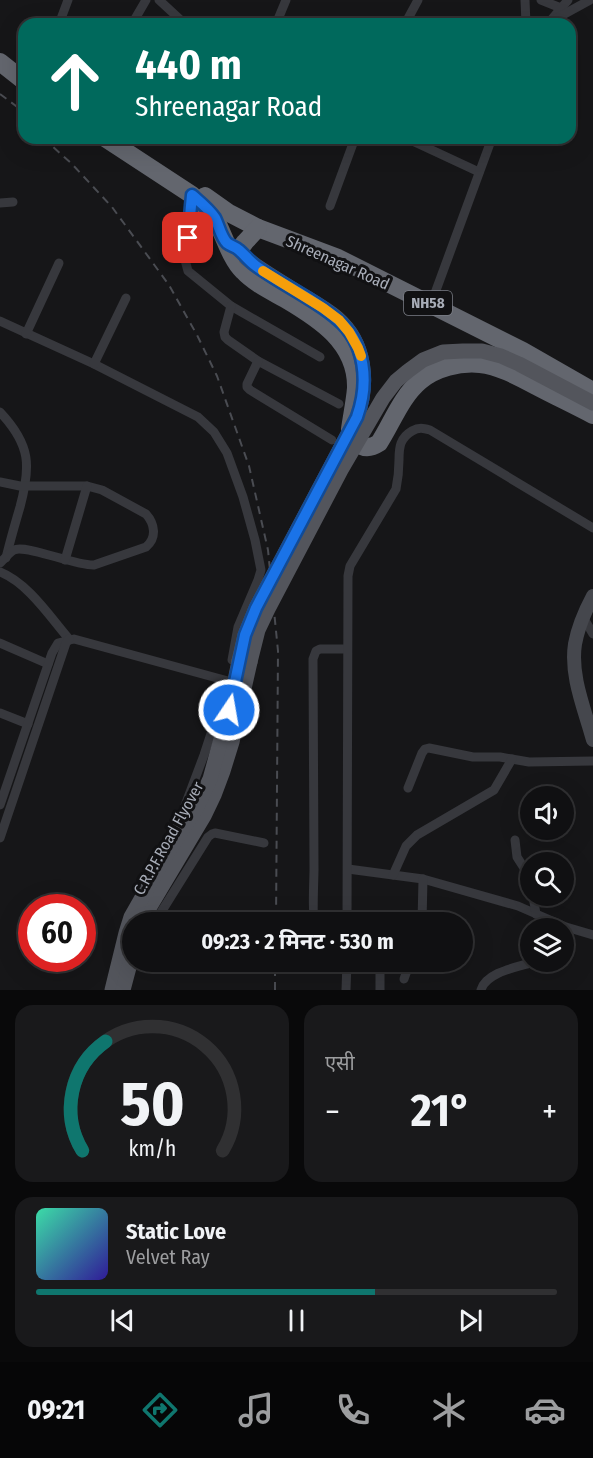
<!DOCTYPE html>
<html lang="hi">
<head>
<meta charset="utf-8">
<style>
  :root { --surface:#101012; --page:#19191b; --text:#f1f3f6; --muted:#9c9d9f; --line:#303032; --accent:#0f766e }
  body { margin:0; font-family:"Fira Sans Condensed","Noto Sans Devanagari",sans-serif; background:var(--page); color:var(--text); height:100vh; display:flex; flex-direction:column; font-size:22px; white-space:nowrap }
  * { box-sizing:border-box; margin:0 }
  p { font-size:20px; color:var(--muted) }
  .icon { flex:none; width:33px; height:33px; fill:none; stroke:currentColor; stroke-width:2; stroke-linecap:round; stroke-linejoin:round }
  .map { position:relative; height:990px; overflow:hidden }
  .details { display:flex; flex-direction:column; gap:15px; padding:15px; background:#09090a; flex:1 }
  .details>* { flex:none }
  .top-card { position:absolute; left:18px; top:18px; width:558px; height:126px; border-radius:18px; box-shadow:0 6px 24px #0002,0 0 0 2px var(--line); background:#00695c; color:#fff; overflow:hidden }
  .controls { position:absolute; left:520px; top:786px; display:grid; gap:12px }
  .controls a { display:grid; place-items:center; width:54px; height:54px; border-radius:50%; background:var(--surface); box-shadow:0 6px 24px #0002,0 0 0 2px var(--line); font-size:30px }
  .speed { position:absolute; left:18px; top:894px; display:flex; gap:12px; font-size:30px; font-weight:700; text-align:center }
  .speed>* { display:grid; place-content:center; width:78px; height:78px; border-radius:50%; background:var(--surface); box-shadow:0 6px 24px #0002,0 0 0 2px var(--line); line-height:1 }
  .speed .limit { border:9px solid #d22; background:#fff; color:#111 }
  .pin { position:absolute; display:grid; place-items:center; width:51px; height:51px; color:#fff; margin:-26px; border-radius:12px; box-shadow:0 3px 9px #0006 }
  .me { position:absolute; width:66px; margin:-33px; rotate:12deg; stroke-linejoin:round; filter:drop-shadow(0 0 4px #0008) }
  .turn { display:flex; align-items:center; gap:21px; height:126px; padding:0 18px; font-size:27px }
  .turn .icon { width:78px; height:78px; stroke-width:2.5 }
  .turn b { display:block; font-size:42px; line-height:51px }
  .big { font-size:45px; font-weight:700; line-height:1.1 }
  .details .widget { flex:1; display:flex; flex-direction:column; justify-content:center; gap:9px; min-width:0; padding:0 21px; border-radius:18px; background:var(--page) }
  .details .dial { align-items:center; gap:0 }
  .dial svg { height:156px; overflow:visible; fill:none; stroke:var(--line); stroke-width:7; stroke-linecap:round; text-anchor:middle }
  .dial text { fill:var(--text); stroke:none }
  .song { display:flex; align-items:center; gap:18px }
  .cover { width:72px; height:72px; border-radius:9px; background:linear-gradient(135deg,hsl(160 70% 55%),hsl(250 70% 35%)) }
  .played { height:6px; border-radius:3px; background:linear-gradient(90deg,var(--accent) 65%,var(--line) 65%) }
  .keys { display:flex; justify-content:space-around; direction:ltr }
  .heat { display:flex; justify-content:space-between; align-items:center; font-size:33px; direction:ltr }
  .details .tiles { flex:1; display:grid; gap:15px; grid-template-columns:1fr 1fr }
  .widget:last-child { grid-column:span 2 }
  .trip { position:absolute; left:122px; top:912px; width:351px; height:60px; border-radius:30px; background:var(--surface); box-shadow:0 6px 24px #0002,0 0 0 2px var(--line); font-weight:700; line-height:60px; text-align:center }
  .tab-bar { display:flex; height:96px; justify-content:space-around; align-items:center; background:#060607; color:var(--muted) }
  .tab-bar .icon { width:42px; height:42px }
  .tab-bar .active { color:var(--accent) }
  .tab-bar b { font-size:27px; color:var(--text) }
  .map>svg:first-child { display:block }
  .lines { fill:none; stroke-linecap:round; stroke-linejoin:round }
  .street { stroke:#37383d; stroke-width:9 }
  .secondary { stroke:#45474d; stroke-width:14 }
  .primary { stroke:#53555c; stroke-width:15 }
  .highway { stroke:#63666e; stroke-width:18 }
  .rail { stroke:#4a4c52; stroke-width:2; stroke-dasharray:8 6; stroke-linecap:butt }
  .primary-bridge { stroke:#53555c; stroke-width:15 }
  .route-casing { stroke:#114b97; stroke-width:15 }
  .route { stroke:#1a73e8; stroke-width:10 }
  .slow { stroke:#f59e0b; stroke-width:10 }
  .labels { text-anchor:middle; stroke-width:6; stroke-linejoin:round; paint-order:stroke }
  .shield { fill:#111113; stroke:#7b7e86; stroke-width:1.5 }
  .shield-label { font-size:15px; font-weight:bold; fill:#a8adb8 }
  .street-label { font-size:16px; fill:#a8adb8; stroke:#111113 }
</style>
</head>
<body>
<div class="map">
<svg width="593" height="990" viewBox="0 0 593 990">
  <rect width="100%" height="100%" fill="#161618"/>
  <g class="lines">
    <!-- street -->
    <g class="street">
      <path d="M159,0l26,24"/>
      <path d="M525,0l1,24"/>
      <path d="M541,0l20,8"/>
      <path d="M552,19l16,-19"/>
      <path d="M548,23l42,-23"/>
      <path d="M59,24l9,-24"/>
      <path d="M132,24l14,-24"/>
      <path d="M276,24l10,-24"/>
      <path d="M405,24l13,-24"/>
      <path d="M406,138l73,34"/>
      <path d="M192,195l-7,65 3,11 43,35 89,51"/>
      <path d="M0,203l13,-1"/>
      <path d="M330,206l25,-68"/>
      <path d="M431,304l61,-166"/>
      <path d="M231,306l-7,26 1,5 3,3 30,21 81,43"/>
      <path d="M0,321l94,43 104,53 16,15 13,21 16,44 12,43 6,30 -3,10 -20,47 -6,33"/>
      <path d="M26,334l33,-71"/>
      <path d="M258,361l-11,23v3l3,3 82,50"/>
      <path d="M94,364l32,-66"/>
      <path d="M0,412c31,33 31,54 20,95 -5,17 -10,34 -14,51"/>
      <path d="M0,482l20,4h67l15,4 44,24c9,10 11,24 0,33l-52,18c-18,1 -69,-21 -80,-15 -5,3 -10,9 -14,13"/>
      <path d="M65,560l22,-74"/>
      <path d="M0,572c28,11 50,45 69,67"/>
      <path d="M583,617l10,17"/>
      <path d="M0,643l48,21"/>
      <path d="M0,713l28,11"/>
      <path d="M408,788l14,-35 3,-4 4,-1 44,9h27l29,5 64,-1"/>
      <path d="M0,805l52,-152 6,-10 16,-4 154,42"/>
      <path d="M175,830l3,-6 26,-69 24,-73"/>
      <path d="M0,838l66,-195 3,-4"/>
      <path d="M515,840l2,17 9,14 5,11"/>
      <path d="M348,869l75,10 95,27 48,21 27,8"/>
      <path d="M393,875l13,-29 11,-11 77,-45 18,-31"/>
      <path d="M533,896l3,18"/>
      <path d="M155,922l53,-85 4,-3 3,-1 49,10"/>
      <path d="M328,922c-4,0 -10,1 -13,-2 -3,-3 -1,-43 -1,-50 -1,-71 -1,-141 -1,-211l3,-8 4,-2h27"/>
      <path d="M347,922l1,-346 2,-10 46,-77c2,-10 3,-20 3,-29 0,-13 1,-22 13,-29 7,-4 11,-3 18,-1l163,98"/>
      <path d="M422,922l1,-43"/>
      <path d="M380,962v28"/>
      <path d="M404,979l6,-17"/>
      <path d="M346,990l1,-28"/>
      <path d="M481,990c5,-18 37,-23 53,-28"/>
    </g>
    <!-- secondary -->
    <path class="secondary" d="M593,596c-8,15 -15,31 -18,48 -5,32 10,66 18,96"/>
    <!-- primary -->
    <g class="primary">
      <path d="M142,922l6,-12 56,-94 10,-21 9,-24 9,-29 18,-80"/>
      <path d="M112,990l14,-57 5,-16 37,-65 28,-43 14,-30 19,-69 10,-49"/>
      <path d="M123,990l9,-34"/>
    </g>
    <!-- highway -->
    <g class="highway">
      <path d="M0,62l24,19"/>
      <path d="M105,138l87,57c9,7 17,14 23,23 8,15 16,42 28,53 11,12 28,20 42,28 34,20 72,44 71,89 -1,13 -4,27 -6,41 2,16 15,23 29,14 13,-20 22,-46 41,-62 16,-13 39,-19 60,-17 19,2 39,13 56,22 19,10 38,19 57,29"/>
      <path d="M205,196l24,17 29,15 80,30 185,93 70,40"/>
      <path d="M239,250l6,-8 13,-14"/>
    </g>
    <!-- rail -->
    <g class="rail">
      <path d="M0,94l24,18"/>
      <path d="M43,138l28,25 41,44 57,78 28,50 20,41 32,90 19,84 10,101 -2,271"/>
      <path d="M275,990v-28"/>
    </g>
    <!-- primary-bridge -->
    <g class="primary-bridge">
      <path d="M239,661l6,-26 11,-27 101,-191c12,-34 9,-74 -20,-99 -13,-11 -29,-19 -43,-28 -13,-8 -26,-16 -39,-25l-9,-7"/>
      <path d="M250,662l8,-32 10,-21 73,-139 42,-72 13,-17 12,-10 15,-11 20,-8 20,-1h19l19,5 18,8 74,39"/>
    </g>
  </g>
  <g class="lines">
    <!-- route casing -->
    <g class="route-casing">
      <path id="route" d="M188,238l4,-43c8,7 17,14 23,23 4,8 6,19 12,25 4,3 9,4 12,7 6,5 10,11 17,16 26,19 57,32 81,53 29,24 32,64 20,98l-101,191 -11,27 -16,75"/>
    </g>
    <!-- route -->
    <use href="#route" class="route"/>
    <!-- slow -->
    <path class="slow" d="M263,271l60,37 16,12 10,12 9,16 3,8"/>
  </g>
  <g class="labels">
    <!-- shield labels -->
    <rect class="shield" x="404" y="291" width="48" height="24" rx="4.5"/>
    <g class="shield-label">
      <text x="428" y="308">NH58</text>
    </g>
    <!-- street labels -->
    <g class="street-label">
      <text transform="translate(338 262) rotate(24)" y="6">Shreenagar Road</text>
      <text transform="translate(168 838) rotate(-61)" y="6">C.R.P.F.Road Flyover</text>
    </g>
  </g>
</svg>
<div class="controls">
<a><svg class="icon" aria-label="sound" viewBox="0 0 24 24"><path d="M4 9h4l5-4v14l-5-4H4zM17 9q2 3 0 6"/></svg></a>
<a><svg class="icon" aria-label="search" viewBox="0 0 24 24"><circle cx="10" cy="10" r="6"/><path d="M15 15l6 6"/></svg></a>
<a><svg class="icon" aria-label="layers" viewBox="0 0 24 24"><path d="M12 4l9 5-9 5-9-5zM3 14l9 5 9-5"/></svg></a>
</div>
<div class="speed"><div class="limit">60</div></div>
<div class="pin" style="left:188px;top:238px;background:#d93025"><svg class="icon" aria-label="arrive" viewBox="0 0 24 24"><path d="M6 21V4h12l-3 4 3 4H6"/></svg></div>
<svg class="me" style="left:229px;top:710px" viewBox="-20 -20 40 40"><circle r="17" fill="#1a73e8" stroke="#fff" stroke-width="3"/><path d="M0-11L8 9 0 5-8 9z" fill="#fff"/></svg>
<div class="trip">09:23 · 2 मिनट · 530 m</div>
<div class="top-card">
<div class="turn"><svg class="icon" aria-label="ahead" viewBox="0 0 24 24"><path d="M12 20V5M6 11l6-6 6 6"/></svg><div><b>440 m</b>Shreenagar Road</div></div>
</div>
</div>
<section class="details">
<div class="tiles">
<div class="widget dial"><svg viewBox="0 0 100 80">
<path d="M14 69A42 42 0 1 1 86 69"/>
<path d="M14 69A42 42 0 0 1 26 13" stroke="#0f766e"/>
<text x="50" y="56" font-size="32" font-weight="700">50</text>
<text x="50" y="72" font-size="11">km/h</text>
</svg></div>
<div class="widget"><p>एसी</p>
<div class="heat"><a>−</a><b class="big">21°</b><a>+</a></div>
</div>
<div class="widget">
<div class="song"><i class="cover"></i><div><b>Static Love</b><p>Velvet Ray</p></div></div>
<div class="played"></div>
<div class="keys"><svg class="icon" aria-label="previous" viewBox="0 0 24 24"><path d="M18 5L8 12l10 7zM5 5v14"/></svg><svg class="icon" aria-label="pause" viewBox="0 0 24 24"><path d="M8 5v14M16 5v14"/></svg><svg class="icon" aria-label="next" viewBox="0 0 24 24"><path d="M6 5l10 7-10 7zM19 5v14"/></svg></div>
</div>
</div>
</section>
<nav class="tab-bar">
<b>09:21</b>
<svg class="icon active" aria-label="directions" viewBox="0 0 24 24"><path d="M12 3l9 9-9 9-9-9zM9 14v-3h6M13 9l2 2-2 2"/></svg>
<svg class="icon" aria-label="music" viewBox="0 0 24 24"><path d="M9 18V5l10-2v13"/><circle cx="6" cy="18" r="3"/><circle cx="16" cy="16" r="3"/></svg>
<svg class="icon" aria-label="phone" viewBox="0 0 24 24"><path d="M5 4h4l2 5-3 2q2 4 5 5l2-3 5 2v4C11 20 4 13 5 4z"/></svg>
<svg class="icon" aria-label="climate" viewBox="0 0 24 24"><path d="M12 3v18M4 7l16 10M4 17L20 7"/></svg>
<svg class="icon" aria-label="car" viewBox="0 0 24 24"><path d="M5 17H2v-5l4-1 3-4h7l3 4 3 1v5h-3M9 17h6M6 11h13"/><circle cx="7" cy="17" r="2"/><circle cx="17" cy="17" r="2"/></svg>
</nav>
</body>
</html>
